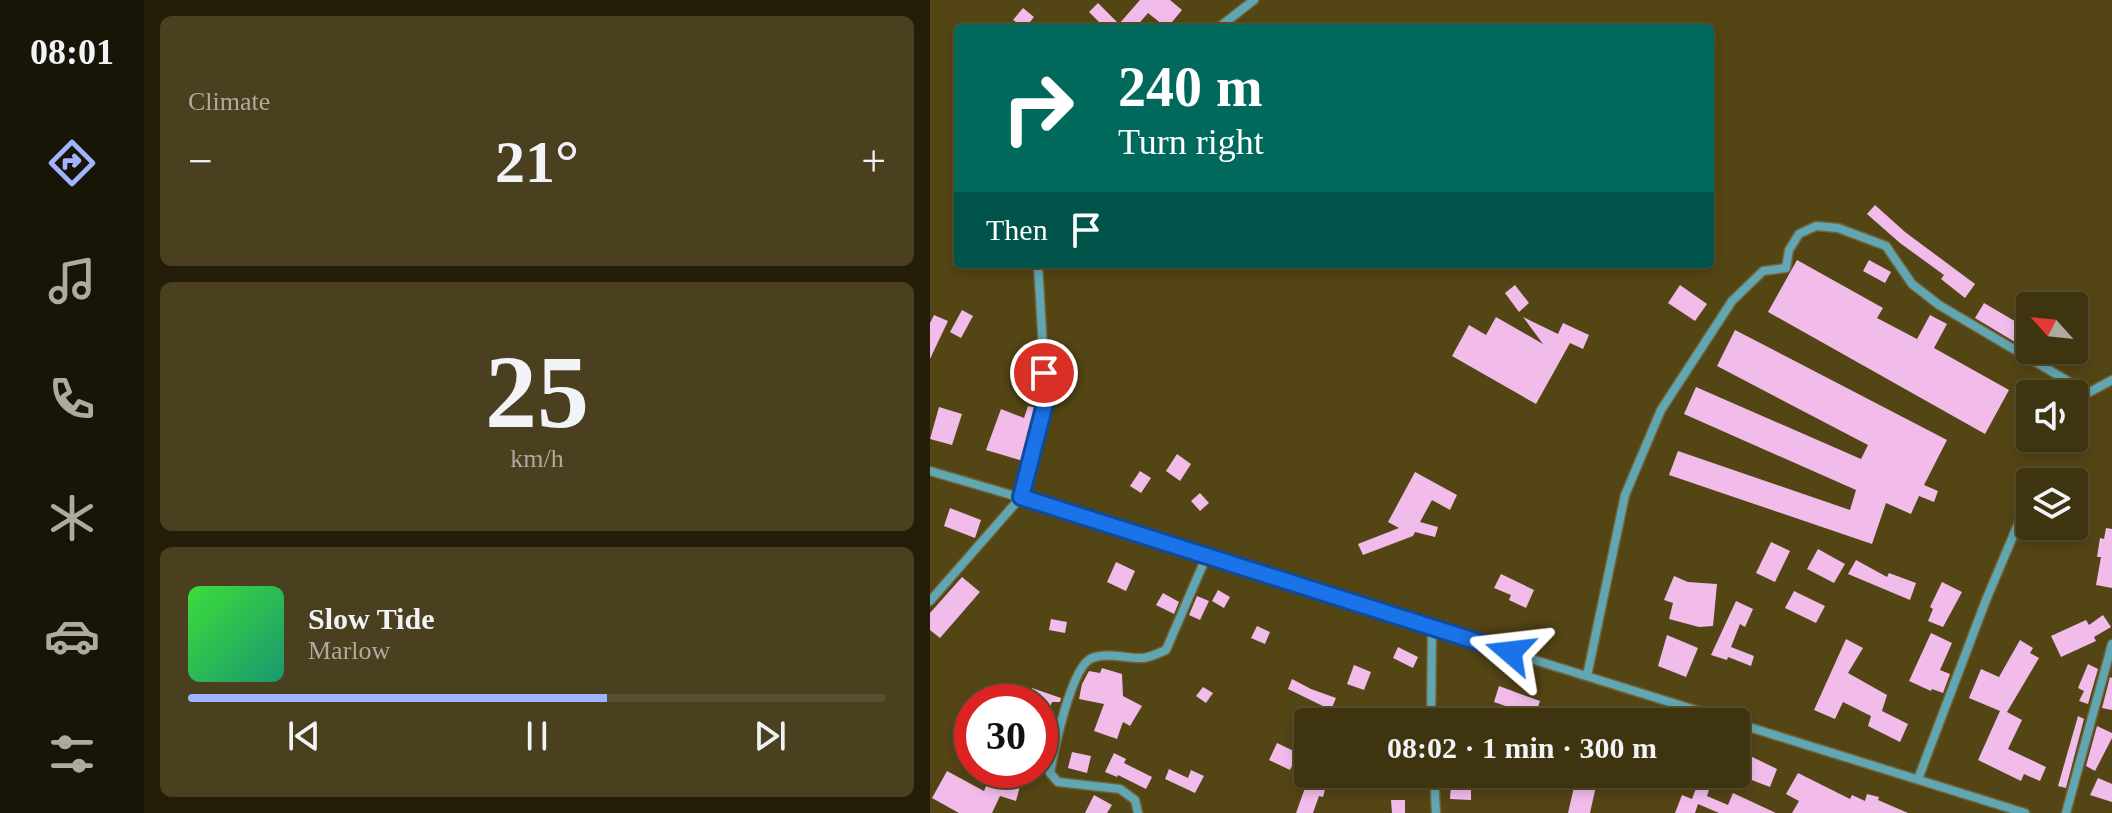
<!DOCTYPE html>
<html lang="en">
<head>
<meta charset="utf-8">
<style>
  :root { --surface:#3f3410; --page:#4a3f1e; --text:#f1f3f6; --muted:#adaa9f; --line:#584f30; --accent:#9eb4fd }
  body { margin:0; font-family:"Times New Roman",serif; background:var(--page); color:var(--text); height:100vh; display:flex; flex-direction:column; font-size:30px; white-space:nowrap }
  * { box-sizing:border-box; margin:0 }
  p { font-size:26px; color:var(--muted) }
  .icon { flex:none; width:44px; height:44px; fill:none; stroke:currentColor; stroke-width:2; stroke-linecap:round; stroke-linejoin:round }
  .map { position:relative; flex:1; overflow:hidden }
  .details { display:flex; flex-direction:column; gap:16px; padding:16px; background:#231d09; width:786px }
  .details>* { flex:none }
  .top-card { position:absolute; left:24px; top:24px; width:760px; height:244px; border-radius:8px; box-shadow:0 4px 12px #0003,0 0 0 2px var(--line); background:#00695c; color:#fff; overflow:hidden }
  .needle { width:52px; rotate:297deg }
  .controls { position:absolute; left:1086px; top:292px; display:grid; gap:16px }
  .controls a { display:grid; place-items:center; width:72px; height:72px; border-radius:8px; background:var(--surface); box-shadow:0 4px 12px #0003,0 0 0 2px var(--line); font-size:40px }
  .speed { position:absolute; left:24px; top:684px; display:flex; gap:16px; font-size:40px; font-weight:700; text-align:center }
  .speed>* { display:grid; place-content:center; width:104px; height:104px; border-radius:50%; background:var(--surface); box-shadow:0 4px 12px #0003,0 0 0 2px var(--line); line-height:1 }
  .speed .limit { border:12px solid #d22; background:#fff; color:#111 }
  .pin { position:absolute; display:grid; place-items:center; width:68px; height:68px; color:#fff; margin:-34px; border:4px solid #fff; border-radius:50%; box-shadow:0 2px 8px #0007 }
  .me { position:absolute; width:88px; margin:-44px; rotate:287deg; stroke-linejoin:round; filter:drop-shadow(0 0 6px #0008) }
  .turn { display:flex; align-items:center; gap:28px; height:168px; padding:0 32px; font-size:36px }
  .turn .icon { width:104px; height:104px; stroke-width:2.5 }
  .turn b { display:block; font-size:56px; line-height:68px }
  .then { display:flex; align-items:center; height:76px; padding:0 32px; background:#0003; gap:16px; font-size:30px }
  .big { font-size:60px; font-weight:700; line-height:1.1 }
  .details .card { flex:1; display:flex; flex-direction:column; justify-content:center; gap:12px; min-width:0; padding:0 28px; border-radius:12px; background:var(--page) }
  .details .dial { align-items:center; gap:0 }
  .dial b { font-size:104px; line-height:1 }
  .song { display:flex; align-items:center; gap:24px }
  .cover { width:96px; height:96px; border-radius:12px; background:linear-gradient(135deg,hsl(120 70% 55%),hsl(160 70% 35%)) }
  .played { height:8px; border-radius:4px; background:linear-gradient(90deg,var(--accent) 60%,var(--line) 60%) }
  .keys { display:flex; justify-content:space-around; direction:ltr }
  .heat { display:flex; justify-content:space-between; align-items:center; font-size:44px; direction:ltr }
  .trip { position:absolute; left:364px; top:708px; width:456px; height:80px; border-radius:8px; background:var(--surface); box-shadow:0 4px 12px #0003,0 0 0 2px var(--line); font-weight:700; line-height:80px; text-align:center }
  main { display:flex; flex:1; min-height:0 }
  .tabs { display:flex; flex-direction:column; width:144px; justify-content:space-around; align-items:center; background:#191506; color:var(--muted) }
  .tabs .icon { width:56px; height:56px }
  .tabs .on { color:var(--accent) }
  .tabs b { font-size:36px; color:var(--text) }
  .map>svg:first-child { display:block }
  .building { fill:#f1bcea }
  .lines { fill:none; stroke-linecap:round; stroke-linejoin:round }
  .minor-casing { stroke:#716336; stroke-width:11 }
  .minor { stroke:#60a6b3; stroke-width:8 }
  .route-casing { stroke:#114b97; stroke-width:20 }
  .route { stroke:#1a73e8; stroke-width:14 }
</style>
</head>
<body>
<main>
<nav class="tabs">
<b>08:01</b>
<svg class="icon on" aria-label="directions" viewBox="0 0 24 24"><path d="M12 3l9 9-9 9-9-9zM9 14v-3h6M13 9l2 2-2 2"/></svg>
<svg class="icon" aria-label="music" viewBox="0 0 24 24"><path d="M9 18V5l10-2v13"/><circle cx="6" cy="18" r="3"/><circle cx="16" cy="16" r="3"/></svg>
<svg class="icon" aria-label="phone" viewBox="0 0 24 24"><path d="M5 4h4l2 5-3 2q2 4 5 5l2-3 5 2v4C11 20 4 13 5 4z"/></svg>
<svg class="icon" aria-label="climate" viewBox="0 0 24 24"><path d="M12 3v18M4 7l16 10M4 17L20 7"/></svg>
<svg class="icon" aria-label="car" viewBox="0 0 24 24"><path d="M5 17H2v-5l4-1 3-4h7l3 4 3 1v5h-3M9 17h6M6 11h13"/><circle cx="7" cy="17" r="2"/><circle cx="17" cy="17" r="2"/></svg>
<svg class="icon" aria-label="filters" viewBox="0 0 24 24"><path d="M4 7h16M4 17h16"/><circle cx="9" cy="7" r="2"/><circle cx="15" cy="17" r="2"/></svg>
</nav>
<section class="details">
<div class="card"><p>Climate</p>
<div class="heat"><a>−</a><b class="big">21°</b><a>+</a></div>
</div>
<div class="card dial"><b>25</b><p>km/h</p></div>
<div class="card">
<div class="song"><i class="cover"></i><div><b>Slow Tide</b><p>Marlow</p></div></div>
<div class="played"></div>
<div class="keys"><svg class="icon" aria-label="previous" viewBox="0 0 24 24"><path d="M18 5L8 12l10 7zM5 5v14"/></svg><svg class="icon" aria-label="pause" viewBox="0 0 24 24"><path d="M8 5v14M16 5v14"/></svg><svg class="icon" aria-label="next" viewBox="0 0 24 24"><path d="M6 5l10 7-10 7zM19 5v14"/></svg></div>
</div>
</section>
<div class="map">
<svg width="1182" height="813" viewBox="0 0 1182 813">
  <rect width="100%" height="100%" fill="#544515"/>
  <!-- building -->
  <g class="building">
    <path d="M210,0h30l12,10 -15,18 -19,-15 -13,15h-30l-16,-16 9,-9 21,21z"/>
    <path d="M93,8l11,9 -9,11 -12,-8z"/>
    <path d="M945,205l30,27 70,52 -10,14 -24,-19 3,-4 -44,-32 -33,-29z"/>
    <path d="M867,260l86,48 -6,10 40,21 13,-24 17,9 -13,24 75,42 -24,44 -217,-122z"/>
    <path d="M939,260l22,12 -6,11 -22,-12z"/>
    <path d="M585,285l14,18 -10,9 -14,-19z"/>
    <path d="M750,285l27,19 -12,17 -27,-18z"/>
    <path d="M1054,303l46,27v21l-55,-33z"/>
    <path d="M32,310l11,6 -12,22 -11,-6z"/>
    <path d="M4,315l14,6 -18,38v-36z"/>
    <path d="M566,317l47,27 -20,-27 35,17 5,-11 26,12 -6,14 -13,-6 -34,61 -84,-48 17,-31 17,10z"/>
    <path d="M805,330l212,110 -23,45 14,6 -4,11 -15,-6 -8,18 -25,-11 -14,41 -203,-69 9,-24 172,59 6,-20 -172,-76 12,-27 165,72 7,-14 -151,-79z"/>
    <path d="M98,406l9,2 -14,53 -37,-11 15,-41 23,9z"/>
    <path d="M9,407l23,7 -10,31 -22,-6z"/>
    <path d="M247,454l14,10 -11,17 -14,-10z"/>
    <path d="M210,471l11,7 -10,15 -11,-7z"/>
    <path d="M485,472l42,23 -7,15 -18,-10 -12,22 18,5 -3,10 -20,-5 -2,4 -50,19 -5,-11 41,-16 -11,-6z"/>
    <path d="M270,493l9,10 -9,8 -9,-10z"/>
    <path d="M20,508l31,12 -6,18 -31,-12z"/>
    <path d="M1176,528l6,1v59l-16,-3 5,-28h-4l3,-19 4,1z"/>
    <path d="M841,542l19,9 -15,31 -19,-9z"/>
    <path d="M888,549l27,15 -11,19 -27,-14z"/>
    <path d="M926,560l31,17 2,-4 27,10 -6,17 -62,-26z"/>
    <path d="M186,562l19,9 -9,20 -19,-9z"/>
    <path d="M571,574l33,16 -8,18 -17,-8 2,-5 -17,-7z"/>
    <path d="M744,576l14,6 29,2 -4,42 -14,1 -30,-8 4,-16 -9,-3z"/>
    <path d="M32,577l18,15 -40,46 -10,-8v-17z"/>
    <path d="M1012,582l20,10 -19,35 -15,-6 5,-12 -3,-2z"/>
    <path d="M288,590l12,7 -6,11 -12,-7z"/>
    <path d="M864,591l31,15 -9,17 -31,-15z"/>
    <path d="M233,593l16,9 -5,12 -18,-9z"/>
    <path d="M267,596l12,5 -9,19 -11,-5z"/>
    <path d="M806,601l17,8 -8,18 -5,-3 -9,23 23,9 -3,10 -23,-9 -1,3 -16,-5z"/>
    <path d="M1173,615l8,12 -17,10 2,4 -35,16 -10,-21 35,-16 3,5z"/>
    <path d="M121,619l16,3 -2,11 -16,-3z"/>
    <path d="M327,626l13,6 -5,12 -14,-6z"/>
    <path d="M1001,633l21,10 -12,27 10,4 -7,19 -11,-4 -1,2 -22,-10z"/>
    <path d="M737,635l31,13 -12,29 -28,-11z"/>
    <path d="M916,639l17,9 -15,25 39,22 -5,16 26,13 -8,18 -32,-16 3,-10 -28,-14 -8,17 -21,-9z"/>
    <path d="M1090,640l13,8 -3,5 9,5 -32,54 15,8 -14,29 38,18 -6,14 -16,-7 -3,7 -43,-21 22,-49 -31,-13 12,-29 18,8z"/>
    <path d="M468,647l20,10 -5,11 -20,-10z"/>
    <path d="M1158,664l10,5 -10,35 -9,-3 5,-10 -6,-3z"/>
    <path d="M424,665l17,7 -7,18 -17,-6z"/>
    <path d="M172,668l20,6 1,22 19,10 -12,20 -7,-4 -6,17 -23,-8 10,-27 -25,-5 3,-15 7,-13 11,2z"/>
    <path d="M1180,677l2,1v32l-10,-2z"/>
    <path d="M362,679l19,10 25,9 -5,12 -43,-21z"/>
    <path d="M569,686l41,15 -5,15 -41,-14z"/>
    <path d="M273,687l10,6 -7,10 -10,-7z"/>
    <path d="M102,688l29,10 -1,4h-8l-11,30 -1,-30h-13z"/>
    <path d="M629,707l52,9v6h-54z"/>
    <path d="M1148,716l6,3 -18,69 -8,-2z"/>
    <path d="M1167,726l15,7v5l-17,33 -9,-5z"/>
    <path d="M347,743l21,10 -8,17 -21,-10z"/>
    <path d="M806,749l41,20 -7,18 -29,-11 3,-6 -8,-4z"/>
    <path d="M142,752l19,4 -4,17 -19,-5z"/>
    <path d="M184,753l12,6 -2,4 28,14 -6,12 -28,-14 -1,2 -12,-5z"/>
    <path d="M239,769l19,9 3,-8 13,6 -9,17 -30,-14z"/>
    <path d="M17,771l37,20 6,-14 30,9 -4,15 -16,-5 -8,17h-33l-27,-15z"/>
    <path d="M868,773l52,26 2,-4 13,6 2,-7 12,3 -1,3 30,13h-116l7,-12 -13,-7z"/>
    <path d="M380,774h19l-6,23 -4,-1 -6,17h-17z"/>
    <path d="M647,774h29l-3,14 -7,-2 -6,27h-22z"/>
    <path d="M770,778l11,5 -4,13 21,9 5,-12 43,20h-57l-21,-9 -3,9h-20l7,-18 10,4z"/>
    <path d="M1168,778l14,6v18l-22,-7z"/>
    <path d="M521,784l20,1v15l-21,-1z"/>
    <path d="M164,795l18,10 -5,8h-22z"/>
    <path d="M461,800h14v13h-13z"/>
  </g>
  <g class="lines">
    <!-- minor casing -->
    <g class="minor-casing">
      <g id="minor">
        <path d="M288,28l36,-28"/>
        <path d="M0,471l184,54 318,103 302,94"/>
        <path d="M0,601l91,-104 25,-97 -8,-136"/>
        <path d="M657,676l38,-181 36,-85 71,-109 31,-30 23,-3 3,-18 10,-16 17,-8 22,2 48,18 26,38 27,21 149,88 24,-13"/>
        <path d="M501,722l1,-94"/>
        <path d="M806,723l289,90"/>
        <path d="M504,774l2,39"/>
        <path d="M988,779l68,-179 44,-104"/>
        <path d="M208,813l-3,-13 -15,-11 -62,-7 -8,-9c4,-22 21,-107 42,-115 16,-6 35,1 51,0 8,-1 16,-5 23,-8l41,-95"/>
        <path d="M1136,813l46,-169"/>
      </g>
    </g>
    <!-- minor -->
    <use href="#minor" class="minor"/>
  </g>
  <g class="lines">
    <!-- route casing -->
    <g class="route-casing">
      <path id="route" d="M114,373l2,27 -25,97 489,155"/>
    </g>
    <!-- route -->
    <use href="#route" class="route"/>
  </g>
</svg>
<div class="controls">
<a><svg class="needle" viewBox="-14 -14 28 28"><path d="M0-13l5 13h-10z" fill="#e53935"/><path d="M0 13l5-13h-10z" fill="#adaa9f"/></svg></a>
<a><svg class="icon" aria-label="sound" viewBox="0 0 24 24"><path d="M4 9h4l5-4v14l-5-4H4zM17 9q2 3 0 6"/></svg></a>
<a><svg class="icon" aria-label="layers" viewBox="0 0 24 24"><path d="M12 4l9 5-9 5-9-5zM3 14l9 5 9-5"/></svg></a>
</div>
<div class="speed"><div class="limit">30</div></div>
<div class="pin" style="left:114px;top:373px;background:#d93025"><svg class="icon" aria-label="arrive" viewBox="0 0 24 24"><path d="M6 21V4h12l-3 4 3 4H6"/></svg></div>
<svg class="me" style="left:580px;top:652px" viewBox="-20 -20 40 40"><path d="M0-17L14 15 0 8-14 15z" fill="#1a73e8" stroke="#fff" stroke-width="4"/></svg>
<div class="trip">08:02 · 1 min · 300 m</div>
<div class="top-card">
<div class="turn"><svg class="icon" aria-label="right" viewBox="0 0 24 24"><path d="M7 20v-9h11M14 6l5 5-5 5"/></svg><div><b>240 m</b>Turn right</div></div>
<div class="then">Then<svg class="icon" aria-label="arrive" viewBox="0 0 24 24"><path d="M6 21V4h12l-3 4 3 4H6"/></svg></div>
</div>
</div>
</main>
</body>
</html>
